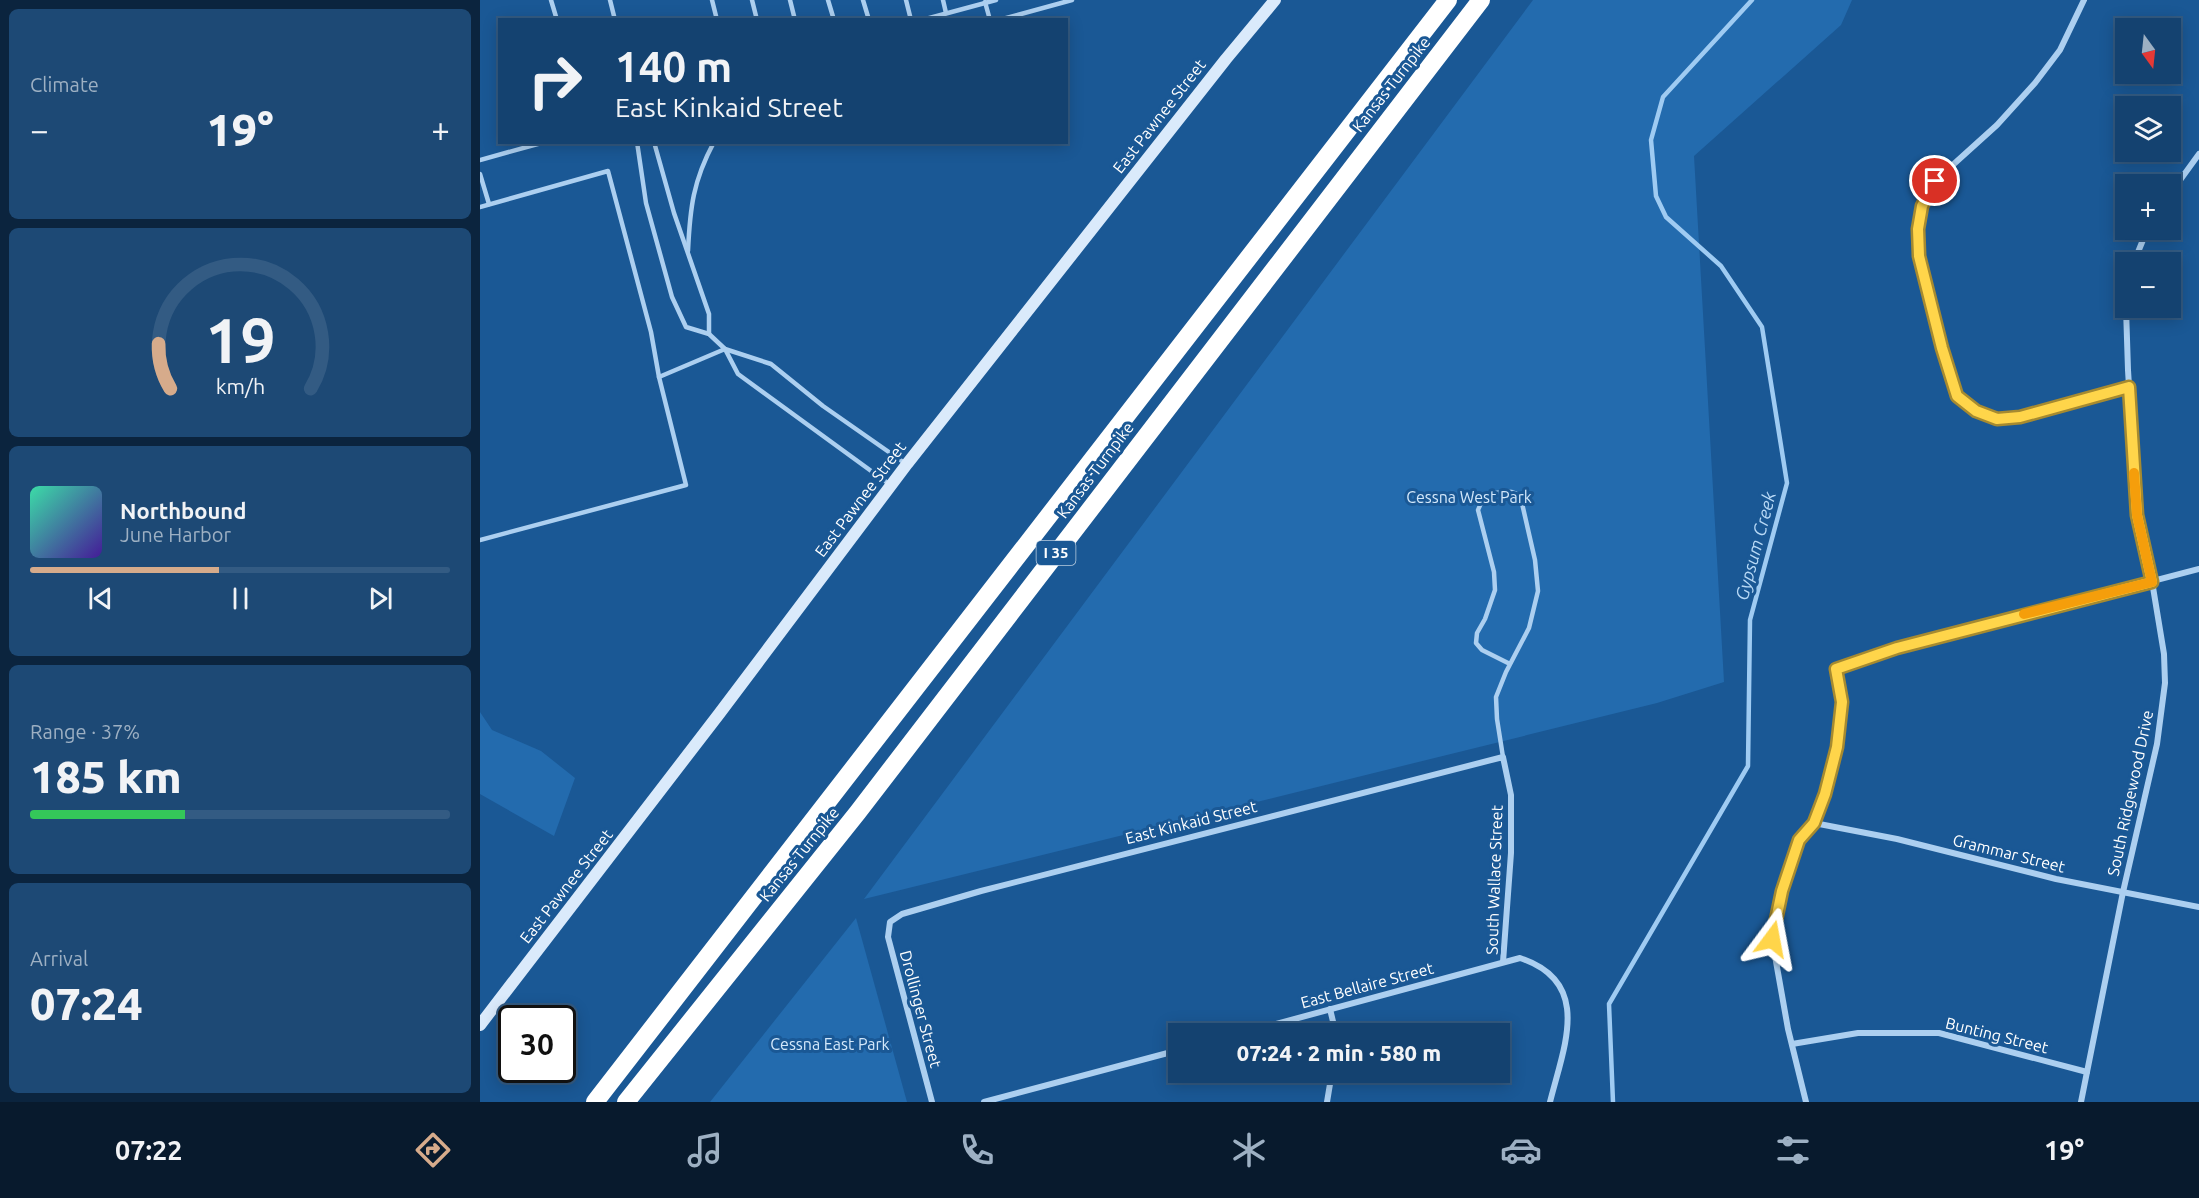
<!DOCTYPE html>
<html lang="en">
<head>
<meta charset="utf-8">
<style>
  :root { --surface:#144270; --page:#1d4975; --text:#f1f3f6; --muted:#9db0c3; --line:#335b83; --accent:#d6ab8b }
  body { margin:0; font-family:Ubuntu,sans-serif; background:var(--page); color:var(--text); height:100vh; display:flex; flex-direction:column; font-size:22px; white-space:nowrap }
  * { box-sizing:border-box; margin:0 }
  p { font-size:20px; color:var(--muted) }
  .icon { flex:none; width:33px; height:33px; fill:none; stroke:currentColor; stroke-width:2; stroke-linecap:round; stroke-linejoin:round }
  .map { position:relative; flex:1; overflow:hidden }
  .side { display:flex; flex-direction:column; gap:9px; padding:9px; background:#0b243e; width:480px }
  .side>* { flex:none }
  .guide { position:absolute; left:18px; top:18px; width:570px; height:126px; border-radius:0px; box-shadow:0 3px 15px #0003,0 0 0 2px var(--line); background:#144270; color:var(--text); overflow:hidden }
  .needle { width:39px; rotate:165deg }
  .controls { position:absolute; left:1635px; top:18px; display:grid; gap:12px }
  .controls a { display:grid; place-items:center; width:66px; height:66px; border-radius:0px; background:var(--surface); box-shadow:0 3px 15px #0003,0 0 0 2px var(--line); font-size:30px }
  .speed { position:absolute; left:18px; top:1005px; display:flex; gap:12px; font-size:30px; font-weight:700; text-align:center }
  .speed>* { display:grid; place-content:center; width:78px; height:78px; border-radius:50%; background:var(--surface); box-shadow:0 3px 15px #0003,0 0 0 2px var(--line); line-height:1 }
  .speed .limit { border:3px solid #111; border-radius:9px; background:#fff; color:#111 }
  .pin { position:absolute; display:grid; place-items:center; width:51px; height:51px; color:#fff; margin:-26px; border:3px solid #fff; border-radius:50%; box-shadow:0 2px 6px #0007 }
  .me { position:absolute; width:66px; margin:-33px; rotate:13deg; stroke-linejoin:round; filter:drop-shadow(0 0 4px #0008) }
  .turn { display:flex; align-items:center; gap:21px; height:126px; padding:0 18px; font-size:27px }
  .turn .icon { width:78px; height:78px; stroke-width:2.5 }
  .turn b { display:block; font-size:42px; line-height:51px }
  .big { font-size:45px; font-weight:800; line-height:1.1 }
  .side .tile { flex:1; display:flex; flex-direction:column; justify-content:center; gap:9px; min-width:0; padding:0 21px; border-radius:9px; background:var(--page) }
  .side .dial { align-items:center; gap:0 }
  .dial svg { height:156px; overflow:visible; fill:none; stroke:var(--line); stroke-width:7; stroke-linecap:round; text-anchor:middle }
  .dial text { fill:var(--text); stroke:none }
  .song { display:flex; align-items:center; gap:18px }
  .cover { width:72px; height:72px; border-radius:9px; background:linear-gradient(135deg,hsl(160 70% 55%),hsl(260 70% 35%)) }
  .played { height:6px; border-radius:3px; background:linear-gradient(90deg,var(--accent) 45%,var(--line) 45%) }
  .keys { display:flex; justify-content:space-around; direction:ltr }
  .heat { display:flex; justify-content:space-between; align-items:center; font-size:33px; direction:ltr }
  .charge { height:9px; border-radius:4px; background:linear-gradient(90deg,#34c759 37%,var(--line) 0) }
  .trip { position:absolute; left:688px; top:1023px; width:342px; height:60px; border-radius:0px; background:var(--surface); box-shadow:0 3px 15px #0003,0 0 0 2px var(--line); font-weight:800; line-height:60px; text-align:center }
  .tabs { display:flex; height:96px; justify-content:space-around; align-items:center; background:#081a2d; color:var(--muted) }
  .tabs .icon { width:42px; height:42px }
  .tabs .on { color:var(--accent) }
  .tabs b { font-size:27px; color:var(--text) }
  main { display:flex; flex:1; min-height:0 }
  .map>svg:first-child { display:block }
  .green { fill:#236bae }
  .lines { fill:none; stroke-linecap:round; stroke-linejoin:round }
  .stream { stroke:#9fcbf2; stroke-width:4.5 }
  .service { stroke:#accff0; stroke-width:4.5 }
  .minor { stroke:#accff0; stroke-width:6 }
  .secondary { stroke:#daeafb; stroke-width:12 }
  .motorway { stroke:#fff; stroke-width:18 }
  .route-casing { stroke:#a68a30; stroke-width:15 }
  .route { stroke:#ffd54a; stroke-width:10 }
  .slow { stroke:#f59e0b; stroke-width:10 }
  .labels { text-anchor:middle; stroke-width:6; stroke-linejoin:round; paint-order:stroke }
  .shield { fill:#1a5895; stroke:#bacddf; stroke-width:1.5 }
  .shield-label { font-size:15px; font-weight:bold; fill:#fff }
  .street-label { font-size:16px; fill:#fff; stroke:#1a5895 }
  .park-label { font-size:16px; fill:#d3e8fb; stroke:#1a5895 }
  .water-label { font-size:18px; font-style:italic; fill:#b8d9f6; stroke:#1a5895 }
</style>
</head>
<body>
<main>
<section class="side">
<div class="tile"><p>Climate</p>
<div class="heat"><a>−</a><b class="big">19°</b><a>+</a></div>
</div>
<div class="tile dial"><svg viewBox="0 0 100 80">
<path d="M14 69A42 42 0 1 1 86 69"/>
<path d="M14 69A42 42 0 0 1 8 46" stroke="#d6ab8b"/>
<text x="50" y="56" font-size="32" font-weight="700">19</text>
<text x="50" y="72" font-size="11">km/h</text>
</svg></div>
<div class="tile">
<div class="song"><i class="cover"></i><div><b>Northbound</b><p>June Harbor</p></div></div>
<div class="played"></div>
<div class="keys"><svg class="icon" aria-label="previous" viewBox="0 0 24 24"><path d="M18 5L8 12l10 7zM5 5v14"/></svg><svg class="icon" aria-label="pause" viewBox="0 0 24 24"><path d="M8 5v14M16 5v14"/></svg><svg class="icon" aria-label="next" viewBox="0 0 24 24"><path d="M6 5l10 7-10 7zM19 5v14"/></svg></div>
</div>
<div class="tile"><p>Range · 37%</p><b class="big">185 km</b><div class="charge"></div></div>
<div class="tile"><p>Arrival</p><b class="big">07:24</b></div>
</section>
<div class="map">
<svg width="1719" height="1102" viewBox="0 0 1719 1102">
  <rect width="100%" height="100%" fill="#1a5895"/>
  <!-- green -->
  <g class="green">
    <path d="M1053,0h319l-11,25 -147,131 30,526 -67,21 -793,196z"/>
    <path d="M0,712l12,18 49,21 34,27 -21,58 -74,-42z"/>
    <path d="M376,918l51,184h-197z"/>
  </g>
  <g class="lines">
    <!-- stream -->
    <path class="stream" d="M1133,1102l-4,-98 139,-238 2,-146 37,-137 -25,-156 -41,-61 -55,-49 -10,-21 -5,-56 12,-43 89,-97"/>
    <!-- service -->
    <g class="service">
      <path d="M71,0l6,20"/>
      <path d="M130,0l5,20"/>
      <path d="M232,0l5,20"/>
      <path d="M272,0l5,20"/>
      <path d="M310,0l5,20"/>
      <path d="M348,0l6,20"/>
      <path d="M383,0l6,20"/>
      <path d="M426,0l5,20"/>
      <path d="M463,0l3,13"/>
      <path d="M505,2l5,18"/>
      <path d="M442,20l74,-20"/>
      <path d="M519,20l73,-20"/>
      <path d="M157,142l9,61 26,94 14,30 23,7 16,15 13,25 151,110"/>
      <path d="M174,142l20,71 35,101v20"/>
      <path d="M0,160l65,-18"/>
      <path d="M0,174l9,30"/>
      <path d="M0,207l128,-36 43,161 8,45 66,-28 46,15 52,42 83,58"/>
      <path d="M208,251c2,-43 5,-70 26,-109"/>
      <path d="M0,540l206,-55 -27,-108"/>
      <path d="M1023,757l-6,-38 -1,-22 10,-25 23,-44 9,-37 -3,-31 -14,-61c-5,-11 -25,-8 -35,-2 -4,3 -6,8 -8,13l16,62 1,18 -10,29 -8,14 -1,10 6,7 28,14"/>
    </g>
    <!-- minor -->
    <g class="minor">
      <path d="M1604,0l-24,50 -25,33 -38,42 -62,56 -13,25 -4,23 1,27 23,92 15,48 19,15 21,8 23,-2 109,-30"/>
      <path d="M1690,194l29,-40"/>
      <path d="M1654,262l13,-32"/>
      <path d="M1334,823l83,16 159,40 143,28"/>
      <path d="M850,1009l6,25"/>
      <path d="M759,1034l281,-76c73,24 44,88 30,144"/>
      <path d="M1312,1044l66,-11h81l148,39"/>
      <path d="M452,1102l-44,-165 2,-15 12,-8 79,-23 522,-134 8,38v58l-8,109"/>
      <path d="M504,1102l195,-52"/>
      <path d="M847,1102l5,-30"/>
      <path d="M1326,1102l-18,-73 -16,-90 10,-47 17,-52 15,-17 11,-29 12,-47 5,-44 -6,-34 61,-21 302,-79"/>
      <path d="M1601,1102l42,-210 34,-148 8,-61 -1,-29 -15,-91 -12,-48 -9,-145 -2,-62"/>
    </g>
    <!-- secondary -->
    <path class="secondary" d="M0,1025l239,-311 188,-250 319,-405 49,-59"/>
    <!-- motorway -->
    <g class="motorway">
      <path d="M115,1102l853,-1102"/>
      <path d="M146,1102l232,-290 623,-812"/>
    </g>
  </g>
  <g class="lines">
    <!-- route casing -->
    <g class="route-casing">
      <path id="route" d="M1292,939l10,-48 17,-51 15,-17 11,-29 12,-47 5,-45 -6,-33 61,-21 255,-66 -15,-67 -8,-128 -109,30 -23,2 -21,-8 -19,-15 -15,-48 -23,-92 -1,-27 4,-23 13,-25"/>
    </g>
    <!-- route -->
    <use href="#route" class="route"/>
    <!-- slow -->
    <path class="slow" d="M1544,614l128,-32 -15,-67 -3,-42"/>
  </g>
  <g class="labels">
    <!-- shield labels -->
    <rect class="shield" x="556.5" y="541" width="39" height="24" rx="4.5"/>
    <g class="shield-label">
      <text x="576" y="558">I 35</text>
    </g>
    <!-- street labels -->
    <g class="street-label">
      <text transform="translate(911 84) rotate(-52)" y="6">Kansas Turnpike</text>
      <text transform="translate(679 116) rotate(-52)" y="6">East Pawnee Street</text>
      <text transform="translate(615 470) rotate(-53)" y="6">Kansas Turnpike</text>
      <text transform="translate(380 499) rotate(-53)" y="6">East Pawnee Street</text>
      <text transform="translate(1650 793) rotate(-78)" y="6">South Ridgewood Drive</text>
      <text transform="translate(711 822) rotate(-14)" y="6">East Kinkaid Street</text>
      <text transform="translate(1529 853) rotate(14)" y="6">Grammar Street</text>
      <text transform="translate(319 854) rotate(-51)" y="6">Kansas Turnpike</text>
      <text transform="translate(1014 880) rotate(-88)" y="6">South Wallace Street</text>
      <text transform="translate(86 886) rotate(-52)" y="6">East Pawnee Street</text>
      <text transform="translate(887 985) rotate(-15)" y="6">East Bellaire Street</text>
      <text transform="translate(441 1009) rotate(75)" y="6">Drollinger Street</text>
      <text transform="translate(1517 1035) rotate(14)" y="6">Bunting Street</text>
    </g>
    <!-- park labels -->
    <g class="park-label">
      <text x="989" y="503">Cessna West Park</text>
      <text x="350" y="1050">Cessna East Park</text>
    </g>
    <!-- water labels -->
    <g class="water-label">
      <text transform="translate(1276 546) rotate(-75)" y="6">Gypsum Creek</text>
    </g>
  </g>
</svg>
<div class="controls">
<a><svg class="needle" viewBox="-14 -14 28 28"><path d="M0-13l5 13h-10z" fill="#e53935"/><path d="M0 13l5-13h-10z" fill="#9db0c3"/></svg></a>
<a><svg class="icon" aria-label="layers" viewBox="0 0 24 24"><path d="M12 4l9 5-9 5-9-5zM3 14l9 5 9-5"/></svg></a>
<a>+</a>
<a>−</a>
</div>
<div class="speed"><div class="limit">30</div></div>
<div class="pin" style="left:1455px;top:181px;background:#d93025"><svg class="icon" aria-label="arrive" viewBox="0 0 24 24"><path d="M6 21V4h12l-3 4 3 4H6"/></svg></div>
<svg class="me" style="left:1292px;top:939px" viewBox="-20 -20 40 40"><path d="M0-17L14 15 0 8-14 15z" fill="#ffd54a" stroke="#fff" stroke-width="4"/></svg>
<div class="trip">07:24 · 2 min · 580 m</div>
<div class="guide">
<div class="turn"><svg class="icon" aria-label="right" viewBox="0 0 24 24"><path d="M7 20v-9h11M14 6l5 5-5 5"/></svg><div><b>140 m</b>East Kinkaid Street</div></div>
</div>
</div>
</main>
<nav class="tabs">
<b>07:22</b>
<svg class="icon on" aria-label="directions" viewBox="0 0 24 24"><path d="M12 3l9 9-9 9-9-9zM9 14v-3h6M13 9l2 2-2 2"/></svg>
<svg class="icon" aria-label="music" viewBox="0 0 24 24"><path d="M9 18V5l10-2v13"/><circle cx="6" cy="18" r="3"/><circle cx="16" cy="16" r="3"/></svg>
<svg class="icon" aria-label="phone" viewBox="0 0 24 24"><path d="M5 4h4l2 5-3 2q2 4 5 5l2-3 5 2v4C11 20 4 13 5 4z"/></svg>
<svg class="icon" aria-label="climate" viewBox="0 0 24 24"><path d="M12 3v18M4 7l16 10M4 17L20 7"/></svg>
<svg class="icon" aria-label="car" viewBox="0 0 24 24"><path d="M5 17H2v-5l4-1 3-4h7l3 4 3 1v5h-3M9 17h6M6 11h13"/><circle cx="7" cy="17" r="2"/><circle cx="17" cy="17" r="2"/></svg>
<svg class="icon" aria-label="filters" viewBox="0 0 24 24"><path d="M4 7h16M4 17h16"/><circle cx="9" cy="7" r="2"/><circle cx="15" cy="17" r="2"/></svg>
<b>19°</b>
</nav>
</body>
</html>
